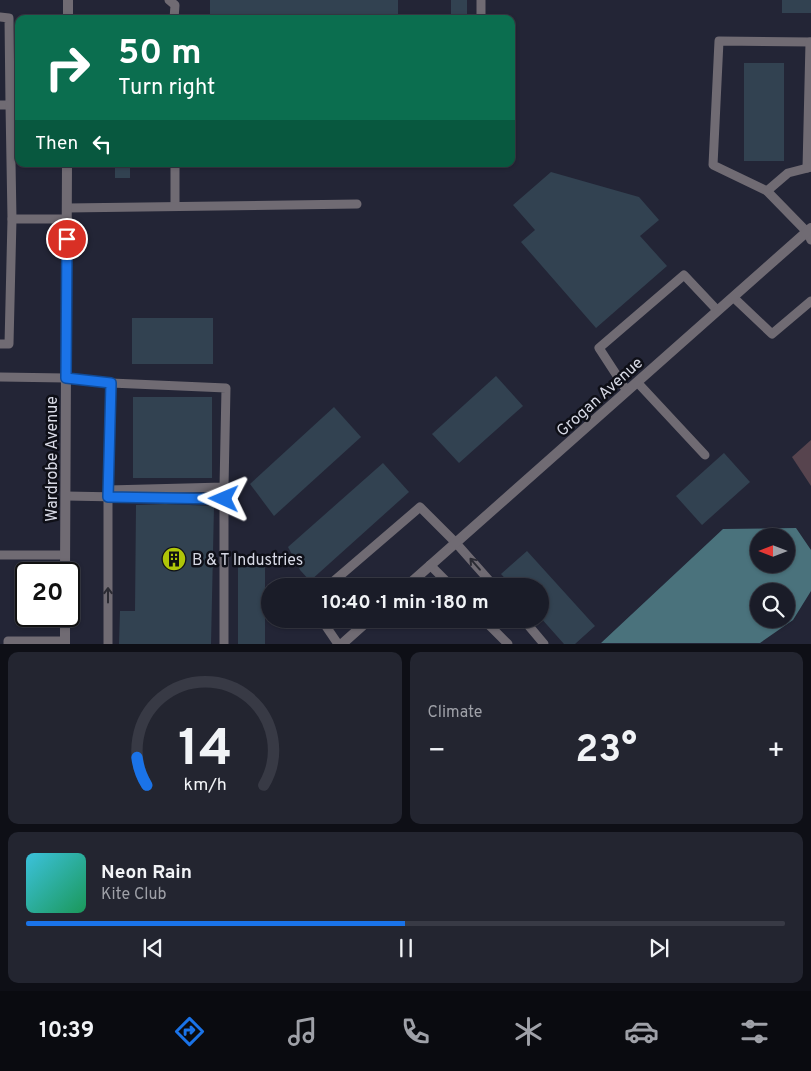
<!DOCTYPE html>
<html lang="en">
<head>
<meta charset="utf-8">
<style>
  :root { --surface:#1a1c28; --page:#232530; --text:#f1f3f6; --muted:#9fa1a8; --line:#383a45; --accent:#1a73e8 }
  body { margin:0; font-family:Overpass,sans-serif; background:var(--page); color:var(--text); height:100vh; display:flex; flex-direction:column; font-size:19px; white-space:nowrap }
  * { box-sizing:border-box; margin:0 }
  p { font-size:16px; color:var(--muted) }
  .icon { flex:none; width:28px; height:28px; fill:none; stroke:currentColor; stroke-width:2; stroke-linecap:round; stroke-linejoin:round }
  .map { position:relative; height:644px; overflow:hidden }
  .panel { display:flex; flex-direction:column; gap:8px; padding:8px; background:#0e0f16; flex:1 }
  .panel>* { flex:none }
  .banner { position:absolute; left:15px; top:15px; width:500px; height:152px; border-radius:10px; box-shadow:0 1px 4px #0004,0 0 0 1px var(--line); background:#0b6e4f; color:#fff; overflow:hidden }
  .needle { width:32px; rotate:270deg }
  .controls { position:absolute; left:750px; top:528px; display:grid; gap:10px }
  .controls a { display:grid; place-items:center; width:45px; height:45px; border-radius:50%; background:var(--surface); box-shadow:0 1px 4px #0004,0 0 0 1px var(--line); font-size:25px }
  .speed { position:absolute; left:15px; top:562px; display:flex; gap:10px; font-size:25px; font-weight:700; text-align:center }
  .speed>* { display:grid; place-content:center; width:65px; height:65px; border-radius:50%; background:var(--surface); box-shadow:0 1px 4px #0004,0 0 0 1px var(--line); line-height:1 }
  .speed .limit { border:2px solid #111; border-radius:8px; background:#fff; color:#111 }
  .pin { position:absolute; display:grid; place-items:center; width:42px; height:42px; color:#fff; margin:-21px; border:2px solid #fff; border-radius:50%; box-shadow:0 1px 5px #0007 }
  .me { position:absolute; width:55px; margin:-28px; rotate:271deg; stroke-linejoin:round; filter:drop-shadow(0 0 4px #0008) }
  .turn { display:flex; align-items:center; gap:18px; height:105px; padding:0 20px; font-size:22px }
  .turn .icon { width:65px; height:65px; stroke-width:2.5 }
  .turn b { display:block; font-size:35px; line-height:42px }
  .then { display:flex; align-items:center; height:48px; padding:0 20px; background:#0003; gap:10px; font-size:19px }
  .big { font-size:38px; font-weight:700; line-height:1.1 }
  .panel .tile { flex:1; display:flex; flex-direction:column; justify-content:center; gap:8px; min-width:0; padding:0 18px; border-radius:10px; background:var(--page) }
  .panel .dial { align-items:center; gap:0 }
  .dial svg { height:130px; overflow:visible; fill:none; stroke:var(--line); stroke-width:7; stroke-linecap:round; text-anchor:middle }
  .dial text { fill:var(--text); stroke:none }
  .song { display:flex; align-items:center; gap:15px }
  .cover { width:60px; height:60px; border-radius:8px; background:linear-gradient(135deg,hsl(190 70% 55%),hsl(150 70% 35%)) }
  .played { height:5px; border-radius:2px; background:linear-gradient(90deg,var(--accent) 50%,var(--line) 50%) }
  .keys { display:flex; justify-content:space-around; direction:ltr }
  .heat { display:flex; justify-content:space-between; align-items:center; font-size:28px; direction:ltr }
  .panel .tiles { flex:1; display:grid; gap:8px; grid-template-columns:1fr 1fr }
  .tile:last-child { grid-column:span 2 }
  .trip { position:absolute; left:261px; top:578px; width:288px; height:50px; border-radius:25px; background:var(--surface); box-shadow:0 1px 4px #0004,0 0 0 1px var(--line); font-weight:700; line-height:50px; text-align:center }
  .menu { display:flex; height:80px; justify-content:space-around; align-items:center; background:#0a0b10; color:var(--muted) }
  .menu .icon { width:35px; height:35px }
  .menu .active { color:var(--accent) }
  .menu b { font-size:22px; color:var(--text) }
  .map>svg:first-child { display:block }
  .green { fill:#57444e }
  .water { fill:#4a727c; fill-rule:evenodd }
  .building { fill:#324251 }
  .lines { fill:none; stroke-linecap:round; stroke-linejoin:round }
  .service { stroke:#706b73; stroke-width:9 }
  .minor { stroke:#706b73; stroke-width:10 }
  .oneway { stroke:#2b2b33 }
  .route-casing { stroke:#114b97; stroke-width:12 }
  .route { stroke:#1a73e8; stroke-width:9 }
  .labels { text-anchor:middle; stroke-width:5; stroke-linejoin:round; paint-order:stroke }
  .street-label { font-size:16px; fill:#d6d8e4; stroke:#0e0f17 }
  .poi-label { font-size:16px; fill:#d6d8e4; stroke:#0e0f17; text-anchor:start }
</style>
</head>
<body>
<div class="map">
<svg width="811" height="644" viewBox="0 0 811 644">
  <rect width="100%" height="100%" fill="#232536"/>
  <!-- green -->
  <path class="green" d="M811,440v46l-19,-29z"/>
  <!-- water -->
  <path class="water" d="M796,528l15,22v41l-18,29 -33,23h-159l122,-114zM759,536h27v28h-27zM759,591h27v28h-27z"/>
  <!-- building -->
  <g class="building">
    <rect x="210" y="0" width="188" height="19"/>
    <rect x="451" y="0" width="16" height="19"/>
    <rect x="782" y="0" width="29" height="13"/>
    <rect x="744" y="63" width="40" height="98"/>
    <rect x="115" y="164" width="15" height="14"/>
    <path d="M551,172l88,25 20,23 -19,16 27,30 -71,62 -75,-86 14,-12 -22,-25z"/>
    <rect x="132" y="318" width="81" height="46"/>
    <path d="M496,376l27,30 -64,57 -27,-29z"/>
    <rect x="133" y="397" width="79" height="81"/>
    <path d="M334,407l27,30 -87,79 -24,-32z"/>
    <path d="M724,453l26,29 -48,43 -26,-29z"/>
    <path d="M383,463l26,29 -99,89 -10,-11 -12,-23z"/>
    <path d="M165,504l49,2 -3,138h-92l1,-33h15l1,-106z"/>
    <path d="M527,551l68,75 -20,18h-11l-24,-27v-31h-28l-11,-12z"/>
    <rect x="238" y="567" width="27" height="77"/>
  </g>
  <g class="lines">
    <!-- service -->
    <g class="service">
      <path d="M169,0l6,5 -1,14"/>
      <path d="M0,17l9,1 1,87h-10"/>
      <path d="M481,19v-19"/>
      <path d="M811,42l-92,-1 -6,124 54,26 40,41 4,8"/>
      <path d="M175,164v42"/>
      <path d="M807,168l3,-126"/>
      <path d="M767,191l21,-18 23,-6"/>
      <path d="M67,208l290,-4"/>
      <path d="M12,219h55"/>
      <path d="M733,297l39,37 39,-33"/>
      <path d="M0,344h9l3,-125 -2,-114"/>
      <path d="M0,377l66,1 45,5 -3,114v147"/>
      <path d="M637,382l68,73"/>
      <path d="M627,391l-28,-43 85,-73 33,35"/>
      <path d="M108,490l116,-3 2,-99 -115,-5"/>
      <path d="M66,496l158,3v145"/>
      <path d="M0,555h65"/>
      <path d="M430,565l21,21"/>
      <path d="M328,586l92,-79 36,36 38,43"/>
      <path d="M321,619l17,25"/>
      <path d="M483,619l25,25"/>
      <path d="M523,619l21,25"/>
      <path d="M8,644v-3h57"/>
    </g>
    <!-- minor -->
    <g class="minor">
      <path d="M68,19v-19"/>
      <path d="M65,574l2,-410"/>
      <path d="M407,586l404,-358"/>
      <path d="M65,644v-28"/>
      <path d="M342,644l28,-25"/>
    </g>
  </g>
  <!-- one-way arrows -->
  <defs><path id="oneway-shaft" d="M-6 0H5M1.5-3L5.5 0L1.5 3" fill="none" stroke-width="1.6" stroke-linecap="round" stroke-linejoin="round" transform="scale(1.25)"/></defs>
  <g class="oneway">
    <use href="#oneway-shaft" transform="translate(475 564) rotate(-131)"/>
    <use href="#oneway-shaft" transform="translate(108 595) rotate(-90)"/>
  </g>
  <g class="lines">
    <!-- route casing -->
    <g class="route-casing">
      <path id="route" d="M67,239l-1,139 45,5 -3,114 116,2"/>
    </g>
    <!-- route -->
    <use href="#route" class="route"/>
  </g>
  <!-- icons -->
  <defs>
    <g id="building-disc" transform="scale(1.25)"><circle r="9.5" fill="#afc508" stroke="#0e0f17"/><path d="M-4-6H4V6H1V3H-1V6H-4ZM-2.5-4.3h1.7v1.8h-1.7ZM.8-4.3h1.7v1.8H.8ZM-2.5-1h1.7V.8h-1.7ZM.8-1h1.7V.8H.8Z" fill="#111"/></g>
  </defs>
  <g fill-rule="evenodd">
    <use href="#building-disc" x="174" y="559"/>
  </g>
  <g class="labels">
    <!-- street labels -->
    <g class="street-label">
      <text transform="translate(599 396) rotate(-42)" y="6">Grogan Avenue</text>
      <text transform="translate(51 459) rotate(-90)" y="6">Wardrobe Avenue</text>
    </g>
    <!-- poi labels -->
    <g class="poi-label">
      <text x="192" y="565">B &amp; T Industries</text>
    </g>
  </g>
</svg>
<div class="controls">
<a><svg class="needle" viewBox="-14 -14 28 28"><path d="M0-13l5 13h-10z" fill="#e53935"/><path d="M0 13l5-13h-10z" fill="#9fa1a8"/></svg></a>
<a><svg class="icon" aria-label="search" viewBox="0 0 24 24"><circle cx="10" cy="10" r="6"/><path d="M15 15l6 6"/></svg></a>
</div>
<div class="speed"><div class="limit">20</div></div>
<div class="pin" style="left:67px;top:239px;background:#d93025"><svg class="icon" aria-label="arrive" viewBox="0 0 24 24"><path d="M6 21V4h12l-3 4 3 4H6"/></svg></div>
<svg class="me" style="left:224px;top:499px" viewBox="-20 -20 40 40"><path d="M0-17L14 15 0 8-14 15z" fill="#1a73e8" stroke="#fff" stroke-width="4"/></svg>
<div class="trip">10:40 · 1 min · 180 m</div>
<div class="banner">
<div class="turn"><svg class="icon" aria-label="right" viewBox="0 0 24 24"><path d="M7 20v-9h11M14 6l5 5-5 5"/></svg><div><b>50 m</b>Turn right</div></div>
<div class="then">Then<svg class="icon" aria-label="left" viewBox="0 0 24 24"><path d="M17 20v-9H6M10 6l-5 5 5 5"/></svg></div>
</div>
</div>
<section class="panel">
<div class="tiles">
<div class="tile dial"><svg viewBox="0 0 100 80">
<path d="M14 69A42 42 0 1 1 86 69"/>
<path d="M14 69A42 42 0 0 1 8 52" stroke="#1a73e8"/>
<text x="50" y="56" font-size="32" font-weight="700">14</text>
<text x="50" y="72" font-size="11">km/h</text>
</svg></div>
<div class="tile"><p>Climate</p>
<div class="heat"><a>−</a><b class="big">23°</b><a>+</a></div>
</div>
<div class="tile">
<div class="song"><i class="cover"></i><div><b>Neon Rain</b><p>Kite Club</p></div></div>
<div class="played"></div>
<div class="keys"><svg class="icon" aria-label="previous" viewBox="0 0 24 24"><path d="M18 5L8 12l10 7zM5 5v14"/></svg><svg class="icon" aria-label="pause" viewBox="0 0 24 24"><path d="M8 5v14M16 5v14"/></svg><svg class="icon" aria-label="next" viewBox="0 0 24 24"><path d="M6 5l10 7-10 7zM19 5v14"/></svg></div>
</div>
</div>
</section>
<nav class="menu">
<b>10:39</b>
<svg class="icon active" aria-label="directions" viewBox="0 0 24 24"><path d="M12 3l9 9-9 9-9-9zM9 14v-3h6M13 9l2 2-2 2"/></svg>
<svg class="icon" aria-label="music" viewBox="0 0 24 24"><path d="M9 18V5l10-2v13"/><circle cx="6" cy="18" r="3"/><circle cx="16" cy="16" r="3"/></svg>
<svg class="icon" aria-label="phone" viewBox="0 0 24 24"><path d="M5 4h4l2 5-3 2q2 4 5 5l2-3 5 2v4C11 20 4 13 5 4z"/></svg>
<svg class="icon" aria-label="climate" viewBox="0 0 24 24"><path d="M12 3v18M4 7l16 10M4 17L20 7"/></svg>
<svg class="icon" aria-label="car" viewBox="0 0 24 24"><path d="M5 17H2v-5l4-1 3-4h7l3 4 3 1v5h-3M9 17h6M6 11h13"/><circle cx="7" cy="17" r="2"/><circle cx="17" cy="17" r="2"/></svg>
<svg class="icon" aria-label="filters" viewBox="0 0 24 24"><path d="M4 7h16M4 17h16"/><circle cx="9" cy="7" r="2"/><circle cx="15" cy="17" r="2"/></svg>
</nav>
</body>
</html>
